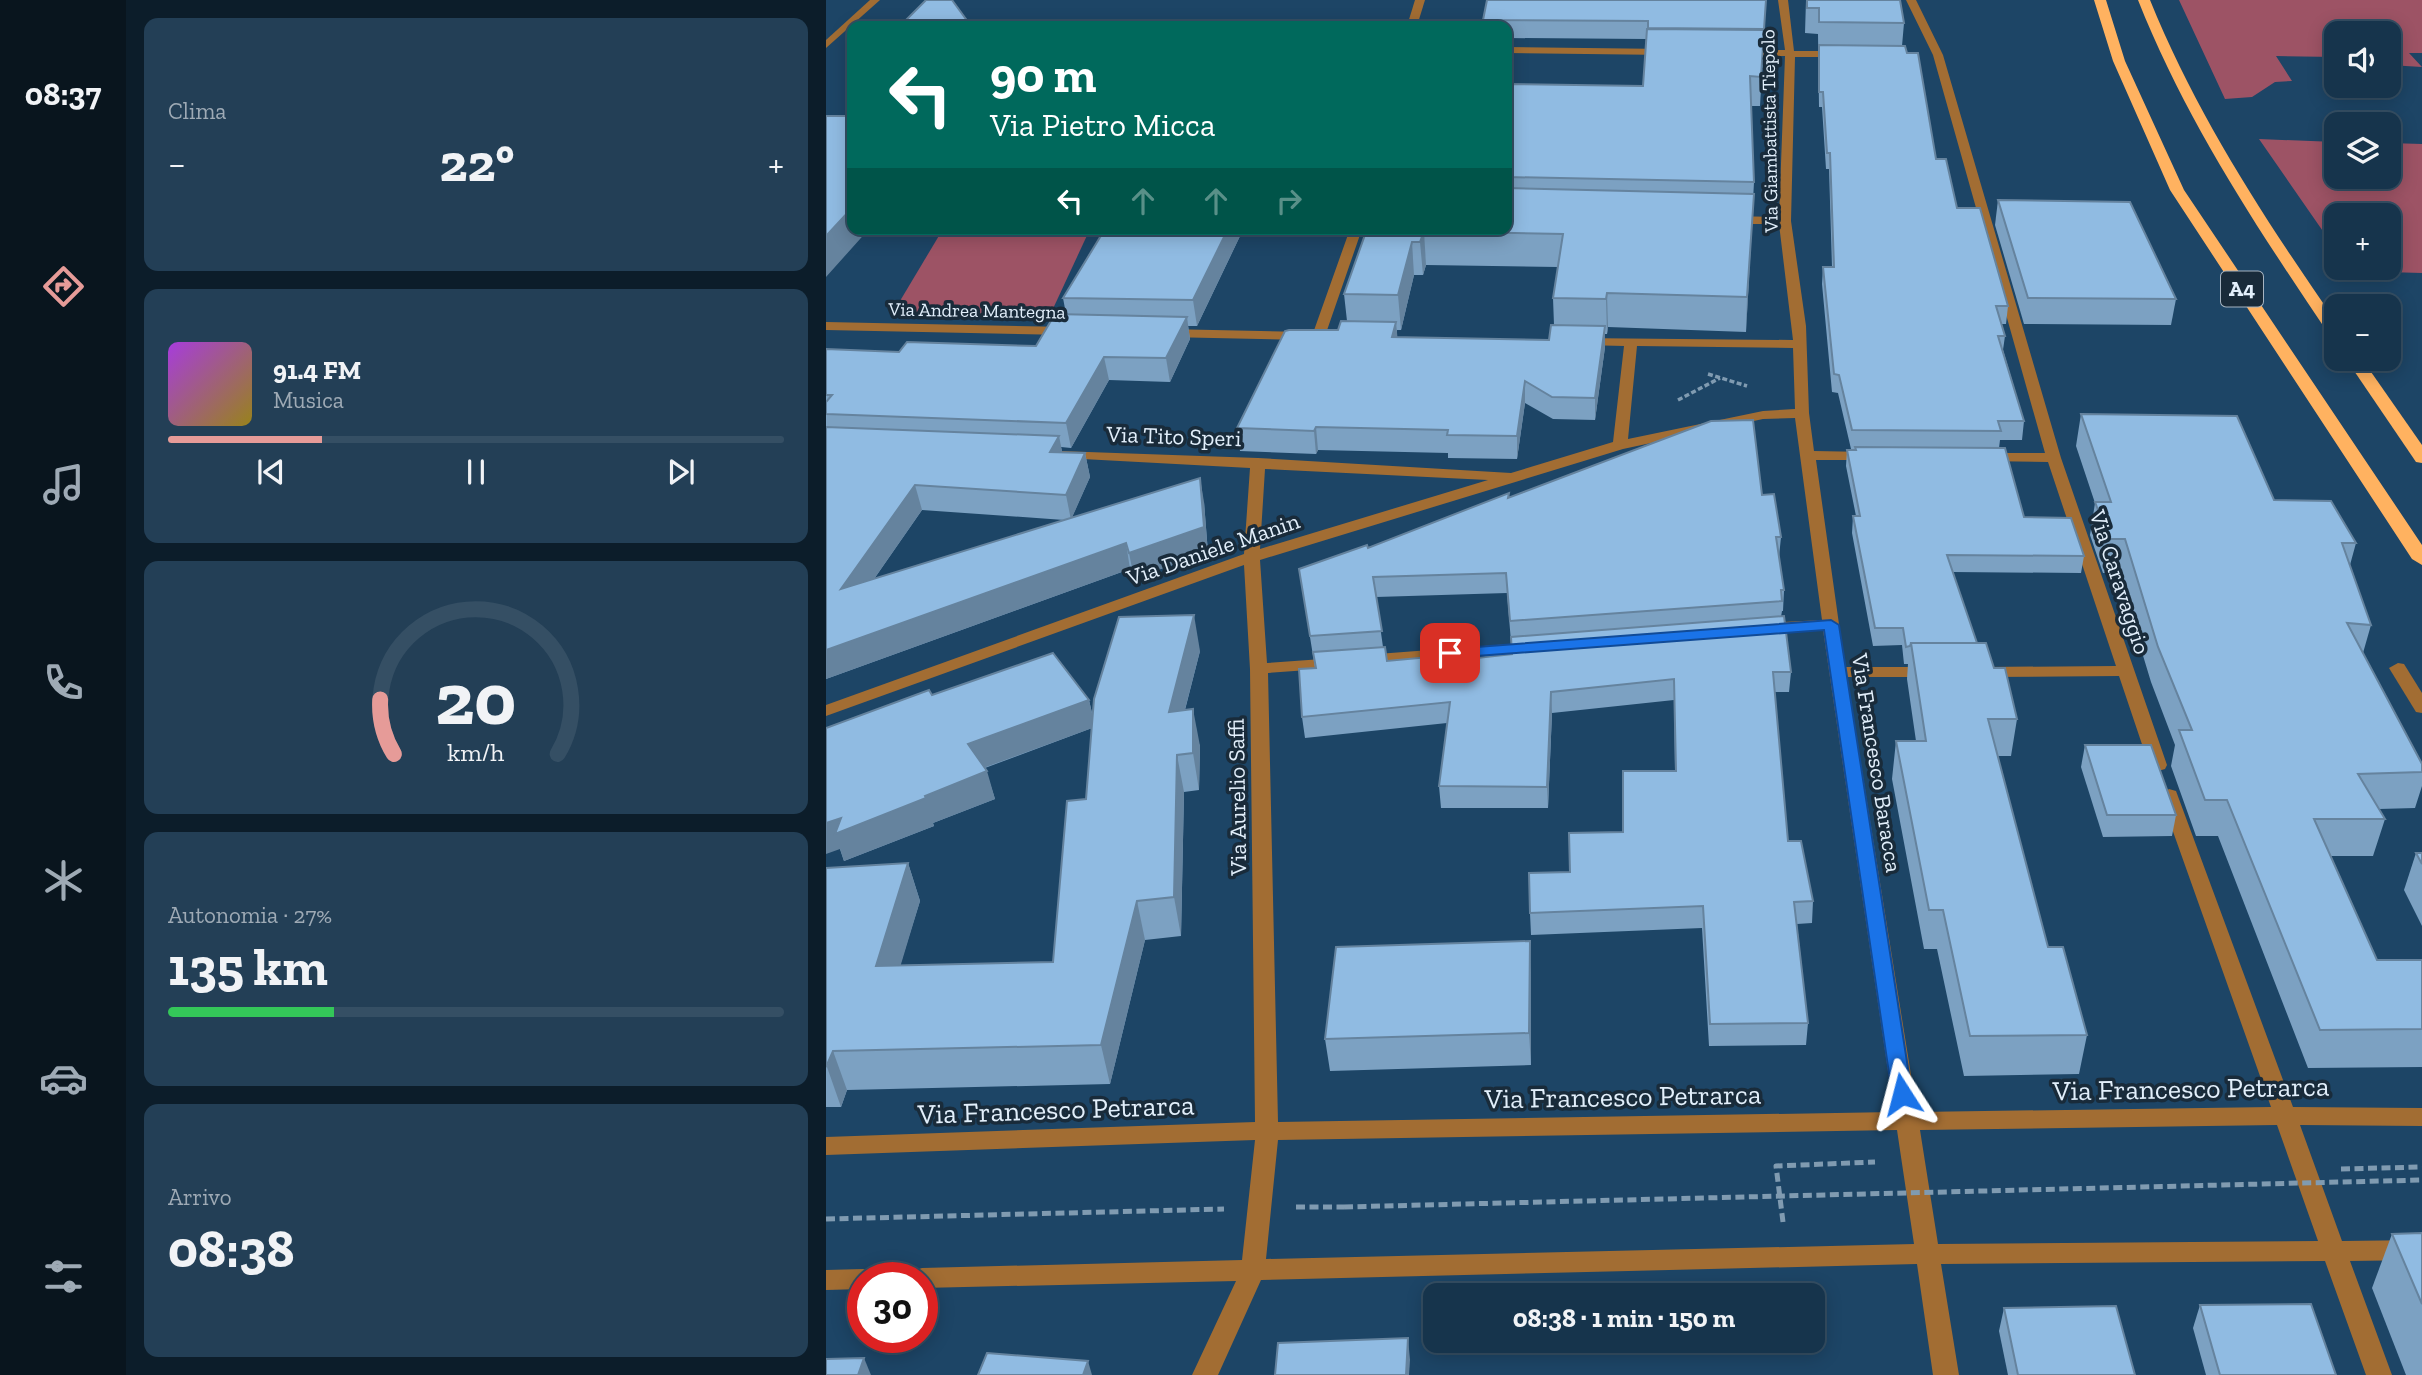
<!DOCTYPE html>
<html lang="it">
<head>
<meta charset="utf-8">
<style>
  :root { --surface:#16344c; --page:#233f56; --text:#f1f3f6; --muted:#9eaab5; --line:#354f64; --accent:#e69b98 }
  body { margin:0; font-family:"Zilla Slab",serif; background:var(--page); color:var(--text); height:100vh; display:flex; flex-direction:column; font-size:26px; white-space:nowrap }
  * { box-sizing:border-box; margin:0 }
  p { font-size:23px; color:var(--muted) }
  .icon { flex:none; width:38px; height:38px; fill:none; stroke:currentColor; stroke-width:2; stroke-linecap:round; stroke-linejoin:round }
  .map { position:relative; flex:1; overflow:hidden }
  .details { display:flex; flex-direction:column; gap:18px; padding:18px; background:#0c1d2a; width:700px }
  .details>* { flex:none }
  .banner { position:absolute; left:21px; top:21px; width:665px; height:214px; border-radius:14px; box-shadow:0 4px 18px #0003,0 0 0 2px var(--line); background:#00695c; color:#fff; overflow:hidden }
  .controls { position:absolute; left:1498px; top:21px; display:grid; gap:14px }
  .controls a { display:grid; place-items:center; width:77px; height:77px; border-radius:14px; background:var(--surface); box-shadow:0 4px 18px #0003,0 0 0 2px var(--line); font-size:35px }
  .speed { position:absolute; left:21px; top:1262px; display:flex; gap:14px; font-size:35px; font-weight:700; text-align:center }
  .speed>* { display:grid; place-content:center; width:91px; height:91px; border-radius:50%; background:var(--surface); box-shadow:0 4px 18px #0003,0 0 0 2px var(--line); line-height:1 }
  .speed .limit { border:10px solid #d22; background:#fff; color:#111 }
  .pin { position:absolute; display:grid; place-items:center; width:60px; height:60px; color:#fff; margin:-30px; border-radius:14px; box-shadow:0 4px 10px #0006 }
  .me { position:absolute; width:77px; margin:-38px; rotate:351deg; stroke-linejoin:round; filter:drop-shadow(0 0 5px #0008) }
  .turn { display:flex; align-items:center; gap:24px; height:147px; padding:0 28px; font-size:32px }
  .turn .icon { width:91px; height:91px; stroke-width:2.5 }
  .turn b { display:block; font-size:49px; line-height:60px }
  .lanes { display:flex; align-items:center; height:66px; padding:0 28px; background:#0003; justify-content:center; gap:35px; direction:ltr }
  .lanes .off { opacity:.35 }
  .big { font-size:52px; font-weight:700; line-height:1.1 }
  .details .tile { flex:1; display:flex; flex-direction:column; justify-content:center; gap:10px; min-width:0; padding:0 24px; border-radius:14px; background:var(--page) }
  .details .dial { align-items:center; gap:0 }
  .dial svg { height:182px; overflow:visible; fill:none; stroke:var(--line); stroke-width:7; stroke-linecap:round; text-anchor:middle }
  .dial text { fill:var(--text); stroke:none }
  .song { display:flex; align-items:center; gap:21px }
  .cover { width:84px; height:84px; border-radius:10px; background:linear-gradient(135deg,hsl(280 70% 55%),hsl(50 70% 35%)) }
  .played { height:7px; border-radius:4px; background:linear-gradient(90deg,var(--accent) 25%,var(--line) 25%) }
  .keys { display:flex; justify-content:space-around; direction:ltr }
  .heat { display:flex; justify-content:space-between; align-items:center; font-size:38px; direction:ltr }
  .charge { height:10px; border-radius:5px; background:linear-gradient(90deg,#34c759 27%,var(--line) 0) }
  .trip { position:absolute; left:597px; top:1283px; width:402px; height:70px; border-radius:14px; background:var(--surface); box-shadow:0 4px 18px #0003,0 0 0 2px var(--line); font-weight:700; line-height:70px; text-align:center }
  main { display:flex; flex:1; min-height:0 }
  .menu { display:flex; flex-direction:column; width:126px; justify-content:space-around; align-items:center; background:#09151e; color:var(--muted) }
  .menu .icon { width:49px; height:49px }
  .menu .selected { color:var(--accent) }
  .menu b { font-size:32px; color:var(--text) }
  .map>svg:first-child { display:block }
  .green { fill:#9d5365 }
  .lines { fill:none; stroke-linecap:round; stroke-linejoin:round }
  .path-far1 { stroke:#809bb1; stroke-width:3.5; stroke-dasharray:5 2.5; stroke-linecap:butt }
  .path { stroke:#809bb1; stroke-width:5; stroke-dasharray:9 4.5; stroke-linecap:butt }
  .street { fill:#a26d33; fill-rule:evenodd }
  .highway { fill:#ffb260; fill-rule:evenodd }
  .path-bridge { stroke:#809bb1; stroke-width:5; stroke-dasharray:9 4.5; stroke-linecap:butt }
  .wall { fill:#7ca1c2; fill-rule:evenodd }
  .shaded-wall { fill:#65839e }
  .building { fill:#90bbe2; stroke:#65839e; stroke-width:2 }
  .route { fill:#1a73e8; stroke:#114b97; stroke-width:2 }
  .labels { text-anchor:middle; stroke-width:7; stroke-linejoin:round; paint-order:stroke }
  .far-street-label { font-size:19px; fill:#e2effb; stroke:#192b3a }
  .shield { fill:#192b3a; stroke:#a6b4c1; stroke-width:2 }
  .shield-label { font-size:21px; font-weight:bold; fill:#e2effb }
  .street-label { font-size:23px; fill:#e2effb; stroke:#192b3a }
  .near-street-label { font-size:28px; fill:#e2effb; stroke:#192b3a }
</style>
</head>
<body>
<main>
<nav class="menu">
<b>08:37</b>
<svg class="icon selected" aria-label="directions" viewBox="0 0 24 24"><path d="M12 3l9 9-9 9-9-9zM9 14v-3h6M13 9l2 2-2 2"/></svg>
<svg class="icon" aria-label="music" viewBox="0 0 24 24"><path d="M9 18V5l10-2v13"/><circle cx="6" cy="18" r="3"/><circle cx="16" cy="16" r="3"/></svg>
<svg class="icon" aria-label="phone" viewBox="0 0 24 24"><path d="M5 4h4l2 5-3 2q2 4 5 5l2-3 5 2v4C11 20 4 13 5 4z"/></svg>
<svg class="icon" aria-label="climate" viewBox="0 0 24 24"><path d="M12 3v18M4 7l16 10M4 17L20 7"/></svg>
<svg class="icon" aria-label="car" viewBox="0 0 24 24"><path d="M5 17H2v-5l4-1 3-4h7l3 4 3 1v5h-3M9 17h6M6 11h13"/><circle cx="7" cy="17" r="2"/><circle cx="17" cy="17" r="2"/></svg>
<svg class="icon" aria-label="filters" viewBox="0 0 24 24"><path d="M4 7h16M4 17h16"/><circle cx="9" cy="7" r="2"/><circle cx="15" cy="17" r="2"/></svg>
</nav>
<section class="details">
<div class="tile"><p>Clima</p>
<div class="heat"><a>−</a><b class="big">22°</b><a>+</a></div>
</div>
<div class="tile">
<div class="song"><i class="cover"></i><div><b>91.4 FM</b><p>Musica</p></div></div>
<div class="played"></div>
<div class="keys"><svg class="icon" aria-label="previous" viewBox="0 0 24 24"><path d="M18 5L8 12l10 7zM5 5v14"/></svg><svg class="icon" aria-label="pause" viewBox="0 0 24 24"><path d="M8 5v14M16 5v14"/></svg><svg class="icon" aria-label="next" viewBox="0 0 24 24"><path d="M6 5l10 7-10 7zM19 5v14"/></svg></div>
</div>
<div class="tile dial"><svg viewBox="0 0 100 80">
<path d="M14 69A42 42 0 1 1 86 69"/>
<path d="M14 69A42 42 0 0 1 8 45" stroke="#e69b98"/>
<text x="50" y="56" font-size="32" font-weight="700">20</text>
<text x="50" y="72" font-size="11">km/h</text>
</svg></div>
<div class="tile"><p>Autonomia · 27%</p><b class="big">135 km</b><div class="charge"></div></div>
<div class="tile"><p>Arrivo</p><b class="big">08:38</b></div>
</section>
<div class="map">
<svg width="1596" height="1375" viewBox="0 0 1596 1375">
  <rect width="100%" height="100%" fill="#1d4566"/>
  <!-- green -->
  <g class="green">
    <path d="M1353,0h243v53h-13l13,14 -33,-2v-32h-53v24l-60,-1 16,25 -17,1 -23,15 -27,2z"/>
    <path d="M1433,139l77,3v35h53v-34l33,1v129l-71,-2 -3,-3h41v-53h-53v35z"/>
    <path d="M117,229h147l-39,84 -160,3z"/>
  </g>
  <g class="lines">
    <!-- path-far1 -->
    <g class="path-far1">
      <path d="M882,374l39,12"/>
      <path d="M852,400l42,-22"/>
    </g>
    <!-- path -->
    <g class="path">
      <path d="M1515,1169l81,-2"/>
      <path d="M470,1207h48"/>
      <path d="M0,1219l398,-10"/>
      <path d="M957,1222l-7,-56 99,-4"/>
    </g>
    <!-- street -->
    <g class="street">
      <path d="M44,0h10l-54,48v-8z"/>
      <path d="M589,0h10l-8,26h-10z"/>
      <path d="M952,0h10l6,51h45l5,3 -5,3h-44l-4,164 15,105 3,87 5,38 54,1 7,4 -7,4h-52l29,207h87l9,5 -9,5h-85l70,435 354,-5 -111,-312 9,-6 7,2 117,316 129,1v18l-122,-1 42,116 80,-1v20l-72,1 42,114h-26l-41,-114 -384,3 18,111h-26l-16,-111 -656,16 -43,95h-26l44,-94 -314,7v-10h-12l3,-7 9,-3 320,-8 13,-120 -429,15v-18l429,-15 -5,-453 -6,-104 -418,151v-11l418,-151 6,-86 -186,-10 -5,-1v-6l199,7 253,15 102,-31 11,-96 -41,-1 -7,-4 2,-3 215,2 -14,-116h-50l-6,-4 6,-4 50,1 6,-161h-44l-5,-3 5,-3h44zM811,346l156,2 2,61 -32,2 -135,28zM969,418l27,202 -60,3 -8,5 8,5 61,-3 71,482 -616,10 -10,-449 68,-5 9,-5 -9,-5 -69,5 -7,-103 363,-111 140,-30zM439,469l223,11 -228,69zM1451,1125l41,116 -380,3 -18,-114zM1071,1130l17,114 -648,15 12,-119z"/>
      <path d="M1080,0h10l27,55 118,403 106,307 -2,4 -7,2 -9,-6 -30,-89 -135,1 -9,-5 9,-5 132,-1 -68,-204 -64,-1 -7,-4 7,-4h61l-112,-398z"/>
      <path d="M681,47l161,2 5,3 -5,3 -161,-2z"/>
      <path d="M524,229h12l-38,110 -5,1 -7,-4 -6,4 -140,-3 -7,-4 7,-4 140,3 6,4z"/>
      <path d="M0,322l242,5 7,4 -7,4 -242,-5z"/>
      <path d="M709,642l6,1 3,4 -3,4 -177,14 -9,-5 9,-5z"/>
      <path d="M1572,663l6,1 18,29v20l-6,-1 -27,-44z"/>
      <path d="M37,1269l9,3 3,6h-12v11l-37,1v-20z"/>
    </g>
    <!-- highway -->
    <g class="highway">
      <path d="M1268,0h12l19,61 59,129 238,355v20l-10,-6 -242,-369 -57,-129z"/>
      <path d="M1312,0h12c47,116 115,219 186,322v16l-8,-5c-72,-107 -142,-212 -190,-333z"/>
      <path d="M1520,359h16l60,86v18l-6,-1z"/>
    </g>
    <!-- path-bridge -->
    <path class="path-bridge" d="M518,1207l1078,-27"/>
  </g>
  <!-- wall -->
  <g class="wall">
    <path d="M940,0l-6,106h-9l3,76 -8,150 -138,-5 -1,7h-2v13l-10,73 -42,-1 -28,-16 -8,56 -69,-1v-5l-130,-3 -2,4 -76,-3 -3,-23 110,-107 -3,-27 23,-65h140v-145l136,2 3,-47 -139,-1v-12h-24v-6zM600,265l132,2 -5,31 1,27 -5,15 -152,-3v-7h4l13,-55h9z"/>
    <path d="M980,0h94l4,23 -2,23 5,7 29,106 21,49 51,98 -2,18h-5l4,12 -2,14 21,71 -2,19h-22l-1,8 25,69 60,39 -3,17 -128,-1 24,71 17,25 23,51 -6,37h-13l50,191 39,88 -8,39 -115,2 -27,-127h-13l-32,-170 4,-38h20l-9,-62 1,-15h-4l-2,-19 -29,1 -21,-113 1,-17h3l-10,-50 1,-16h8v-1h-4l-13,-56 -6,-1 -10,-108 1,-17h9l-3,-98h-3l-4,-62h-3l-1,-73 -13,-1z"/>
    <path d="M1172,200l178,99 -5,26 -147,-1 -29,-99z"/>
    <path d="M415,234l-44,92h-9l2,13 -20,43 -61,-2 -38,68 -10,-1 1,5 23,1 5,24 -18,40 132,-15 4,51 -74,25 -4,-9 -304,110v-330l73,3 137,-6 30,-32 -3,-16zM96,510l142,10 -190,59z"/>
    <path d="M1255,414l193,86 82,43 -6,22 21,60 -8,28 59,111v22l-7,22 -36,1 6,10 -12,37h-42l46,104h45v107l-114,1 -90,-232h-22l-25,-70 4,-21 -24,-63 -33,-109h-15l-13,-38 5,-32 -19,-57z"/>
    <path d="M683,493v4l253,-2 19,42 -2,20 5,33 -1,21h-1l-1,6 10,55 -2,20h-15l14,149 25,60 -1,22 -15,1 11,99 -2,22 -97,1 -7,-118 -171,7 -1,-22 40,-41 53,-40 52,-61 -1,-71 -122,13 -4,95h-107l-2,-22 8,-63 -142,15 -3,-21 13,-49 -16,-99 69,-21zM681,593l5,61 -71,8 -54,-1 -4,-14 -7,-50z"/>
    <path d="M374,651l-15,59 15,36 -1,44 -15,2 -3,144 -36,4 -35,144 -263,6 -6,17h-15v-239l82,-5 12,38 -20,64 153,-3 33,-163 6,-71 -107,40 10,31 -62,24 1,3 -90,35 -4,-12 92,-154 157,5 4,17z"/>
    <path d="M1259,745l91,70 -4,21 -69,1 -22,-70z"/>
    <path d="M1590,853h6v73l-18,-36z"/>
    <path d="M705,973v92l-201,6 -5,-32z"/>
    <path d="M1596,1233v142h-16l-34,-87 20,-54z"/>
    <path d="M1374,1305l136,70h-130l-13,-47z"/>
    <path d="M1178,1308l131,67h-127l-9,-44z"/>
  </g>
  <!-- shaded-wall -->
  <g class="shaded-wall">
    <path d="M928,194l-2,32 -6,106 1,-35z"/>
    <path d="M26,208v21h17l-43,48v-41z"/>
    <path d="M402,229h13v5l-44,92 -4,-26z"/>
    <path d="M598,231l2,34 -3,10 -3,-33z"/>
    <path d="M586,242l2,33 -13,55 -3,-35z"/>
    <path d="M781,293l1,34 -1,7 -1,-35z"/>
    <path d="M361,317l3,22 -20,43 -4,-24z"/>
    <path d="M570,322l2,21 -6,-6z"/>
    <path d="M779,326v21l-10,73v-22z"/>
    <path d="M278,357l5,23 -38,68 -5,-25z"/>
    <path d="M699,381v22l-8,56v-23z"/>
    <path d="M490,427l2,23 -2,4 -2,-23z"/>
    <path d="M233,436l5,25 -14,-9z"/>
    <path d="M259,453l5,24 -19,43 -5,-25z"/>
    <path d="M374,478l4,24 4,51 -74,25 -5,-25z"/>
    <path d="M89,485l7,25 -73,105 -8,-26z"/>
    <path d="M300,543l4,26 -304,110v-29z"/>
    <path d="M368,615l6,36 -25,97 -6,-36z"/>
    <path d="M725,692l1,21 -4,95 -1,-21z"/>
    <path d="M263,700l6,27 -120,44 -7,-27z"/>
    <path d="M367,709l7,37 -1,44 -6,-37z"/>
    <path d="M351,755l7,37 -3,144 -7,-39z"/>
    <path d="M161,771l8,28 -62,24 1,3 -90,35 -4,-12 -14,5v-31l15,-5 84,-22z"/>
    <path d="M82,863l12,38 -31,103 -13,-38z"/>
    <path d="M311,901l8,39 -35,144 -9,-39z"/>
    <path d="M704,941l1,32v92l-2,-32z"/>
    <path d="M7,1051l14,39 -6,17 -14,-40z"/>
    <path d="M582,1338l2,22 -1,15h-3z"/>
    <path d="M38,1358l7,17h-13z"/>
    <path d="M262,1361l4,14h-9z"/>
  </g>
  <!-- building -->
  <g class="building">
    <path d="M100,0h26l19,26h-71z"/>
    <path d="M661,0h279l-2,29 -116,-1v-7l-165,-1z"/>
    <path d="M981,0h93l4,23 -85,-1v-14h-12z"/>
    <path d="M821,29l117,1 -3,47 -11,-1 4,106 -247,-5v-93l136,2z"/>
    <path d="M993,45l86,1 2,7h11l18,106h10l11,49h23l28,98h-12l9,30h-7l26,85h-26l3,10 -149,-1 -13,-55 -5,-1 -11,-107h11l-4,-114h-3l-4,-61h-4z"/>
    <path d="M0,116h26v92l-26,28z"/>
    <path d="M681,188l247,6 -7,103 -140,-4 -1,6 -53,-1 10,-64 -139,-3 -4,11h-8l-14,53 -54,-1 23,-65h140z"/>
    <path d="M1172,200l132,2 46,97 -148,-1z"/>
    <path d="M279,229h123l-35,71 -130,-2z"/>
    <path d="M229,314l132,3 -21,41 -62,-1 -38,66 -240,-9v-12l6,-7h-6v-46l73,3 8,-10 129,4z"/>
    <path d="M515,321l55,1 -4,15 157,3 2,-15 54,1 -10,72 -43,-1 -27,-16 -8,55 -70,-1 1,-5 -132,-3 -2,4 -77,-3 48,-97 4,-1h49z"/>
    <path d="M1255,414l156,2 37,84 57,1 25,42h-14l29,82 -24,-2 75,141v8l-64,2 27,45h-71l63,141h45v69l-102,1 -93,-230h-22l-26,-70h13l-34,-83 -33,-108h-16l-14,-37h16z"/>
    <path d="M927,420l9,75 12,-1 7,43h-5l8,53h-3l1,11 -272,20 -4,-48 -133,4 9,54 -72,5 -11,-67 68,-24 1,3 141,-55 -1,5 203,-77z"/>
    <path d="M0,427l233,9 -9,16 35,1 -19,42 -151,-10 -74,104 359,-111 4,49 -75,26 -3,-10 -300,107z"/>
    <path d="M1029,447l150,1 19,69 47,1 13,38 -137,-1 30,88h-66l-1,3 -4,1 -3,-19h-28l-22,-112h7l-13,-66h9z"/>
    <path d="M368,615l-25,97 24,-3v44l-16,2 -3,142 -37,4 -36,144 -268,6 -7,16v-199l82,-5 -32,103 177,-4 14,-161 19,-2 8,-100 25,-82z"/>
    <path d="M958,616l7,56h-18l15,169h13l12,60 -19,1 14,121 -98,1 -7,-118 -173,7 -1,-40 41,-1 -1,-39 54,-1v-61h53l-2,-92 -123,13 -4,95 -108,-1 11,-84 -148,15 -3,-48 17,-1 -3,-16 72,-5 2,14 53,-5 1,6 71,-8 -1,-17z"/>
    <path d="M1085,643h75l8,25h11l12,51h-29l60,228h15l24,88 -117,1 -27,-126h-14l-33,-169h30z"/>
    <path d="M227,653l36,47 -121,44 19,27 -62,25 1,2 -91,36 6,-16 -15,5v-95l103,-38 3,5z"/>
    <path d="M1259,745h66l25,70h-69z"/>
    <path d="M1590,853h6v11z"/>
    <path d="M704,941l-1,92 -204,6 11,-92z"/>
    <path d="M1596,1233v71l-30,-70z"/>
    <path d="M1485,1304l25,71h-116l-20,-70z"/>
    <path d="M1290,1306l19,69h-117l-14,-67z"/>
    <path d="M582,1338l-2,37h-131l3,-32z"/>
    <path d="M161,1353l101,8 -5,14h-105z"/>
    <path d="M38,1358l-6,17h-32v-16z"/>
  </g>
  <!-- route -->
  <path class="route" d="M1005,620l8,5 73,469 -3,5h-14l-3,-5 -68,-464 -374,28 -8,-5 8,-4z"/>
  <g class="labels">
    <!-- far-street labels -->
    <g class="far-street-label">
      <text transform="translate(943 131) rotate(-91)" y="7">Via Giambattista Tiepolo</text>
      <text transform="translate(151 310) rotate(1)" y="7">Via Andrea Mantegna</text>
    </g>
    <!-- shield labels -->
    <rect class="shield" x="1395" y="271.5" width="42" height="35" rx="5"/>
    <g class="shield-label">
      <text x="1416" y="296">A4</text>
    </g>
    <!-- street labels -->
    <g class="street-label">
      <text transform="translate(348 436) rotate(2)" y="8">Via Tito Speri</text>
      <text transform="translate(387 549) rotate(-19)" y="8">Via Daniele Manin</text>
      <text transform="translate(1294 582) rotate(72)" y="8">Via Caravaggio</text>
      <text transform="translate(1051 763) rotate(81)" y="8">Via Francesco Baracca</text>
      <text transform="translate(411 797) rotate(-91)" y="8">Via Aurelio Saffi</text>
    </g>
    <!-- near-street labels -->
    <g class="near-street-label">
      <text transform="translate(1365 1088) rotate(-1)" y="10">Via Francesco Petrarca</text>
      <text transform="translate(797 1096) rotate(-1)" y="10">Via Francesco Petrarca</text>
      <text transform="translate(230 1109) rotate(-2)" y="10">Via Francesco Petrarca</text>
    </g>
  </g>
</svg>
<div class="controls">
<a><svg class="icon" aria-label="sound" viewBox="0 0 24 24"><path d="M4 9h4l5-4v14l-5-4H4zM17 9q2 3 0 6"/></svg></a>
<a><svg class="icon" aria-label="layers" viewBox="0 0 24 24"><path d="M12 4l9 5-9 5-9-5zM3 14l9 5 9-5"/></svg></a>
<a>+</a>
<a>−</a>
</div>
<div class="speed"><div class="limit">30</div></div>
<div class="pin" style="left:624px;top:653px;background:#d93025"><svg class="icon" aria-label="arrive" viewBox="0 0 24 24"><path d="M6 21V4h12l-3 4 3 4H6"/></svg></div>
<svg class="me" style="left:1076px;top:1094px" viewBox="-20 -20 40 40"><path d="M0-17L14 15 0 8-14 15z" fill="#1a73e8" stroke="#fff" stroke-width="4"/></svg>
<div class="trip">08:38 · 1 min · 150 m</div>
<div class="banner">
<div class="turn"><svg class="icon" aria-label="left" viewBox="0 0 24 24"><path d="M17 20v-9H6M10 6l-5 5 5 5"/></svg><div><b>90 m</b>Via Pietro Micca</div></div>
<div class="lanes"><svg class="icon" aria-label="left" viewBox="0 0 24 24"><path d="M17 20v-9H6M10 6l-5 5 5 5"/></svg><svg class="icon off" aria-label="ahead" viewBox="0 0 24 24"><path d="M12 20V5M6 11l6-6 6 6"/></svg><svg class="icon off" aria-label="ahead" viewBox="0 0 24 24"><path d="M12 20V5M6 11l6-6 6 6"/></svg><svg class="icon off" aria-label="right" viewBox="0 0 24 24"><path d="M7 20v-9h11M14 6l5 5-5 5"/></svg></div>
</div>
</div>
</main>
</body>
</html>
